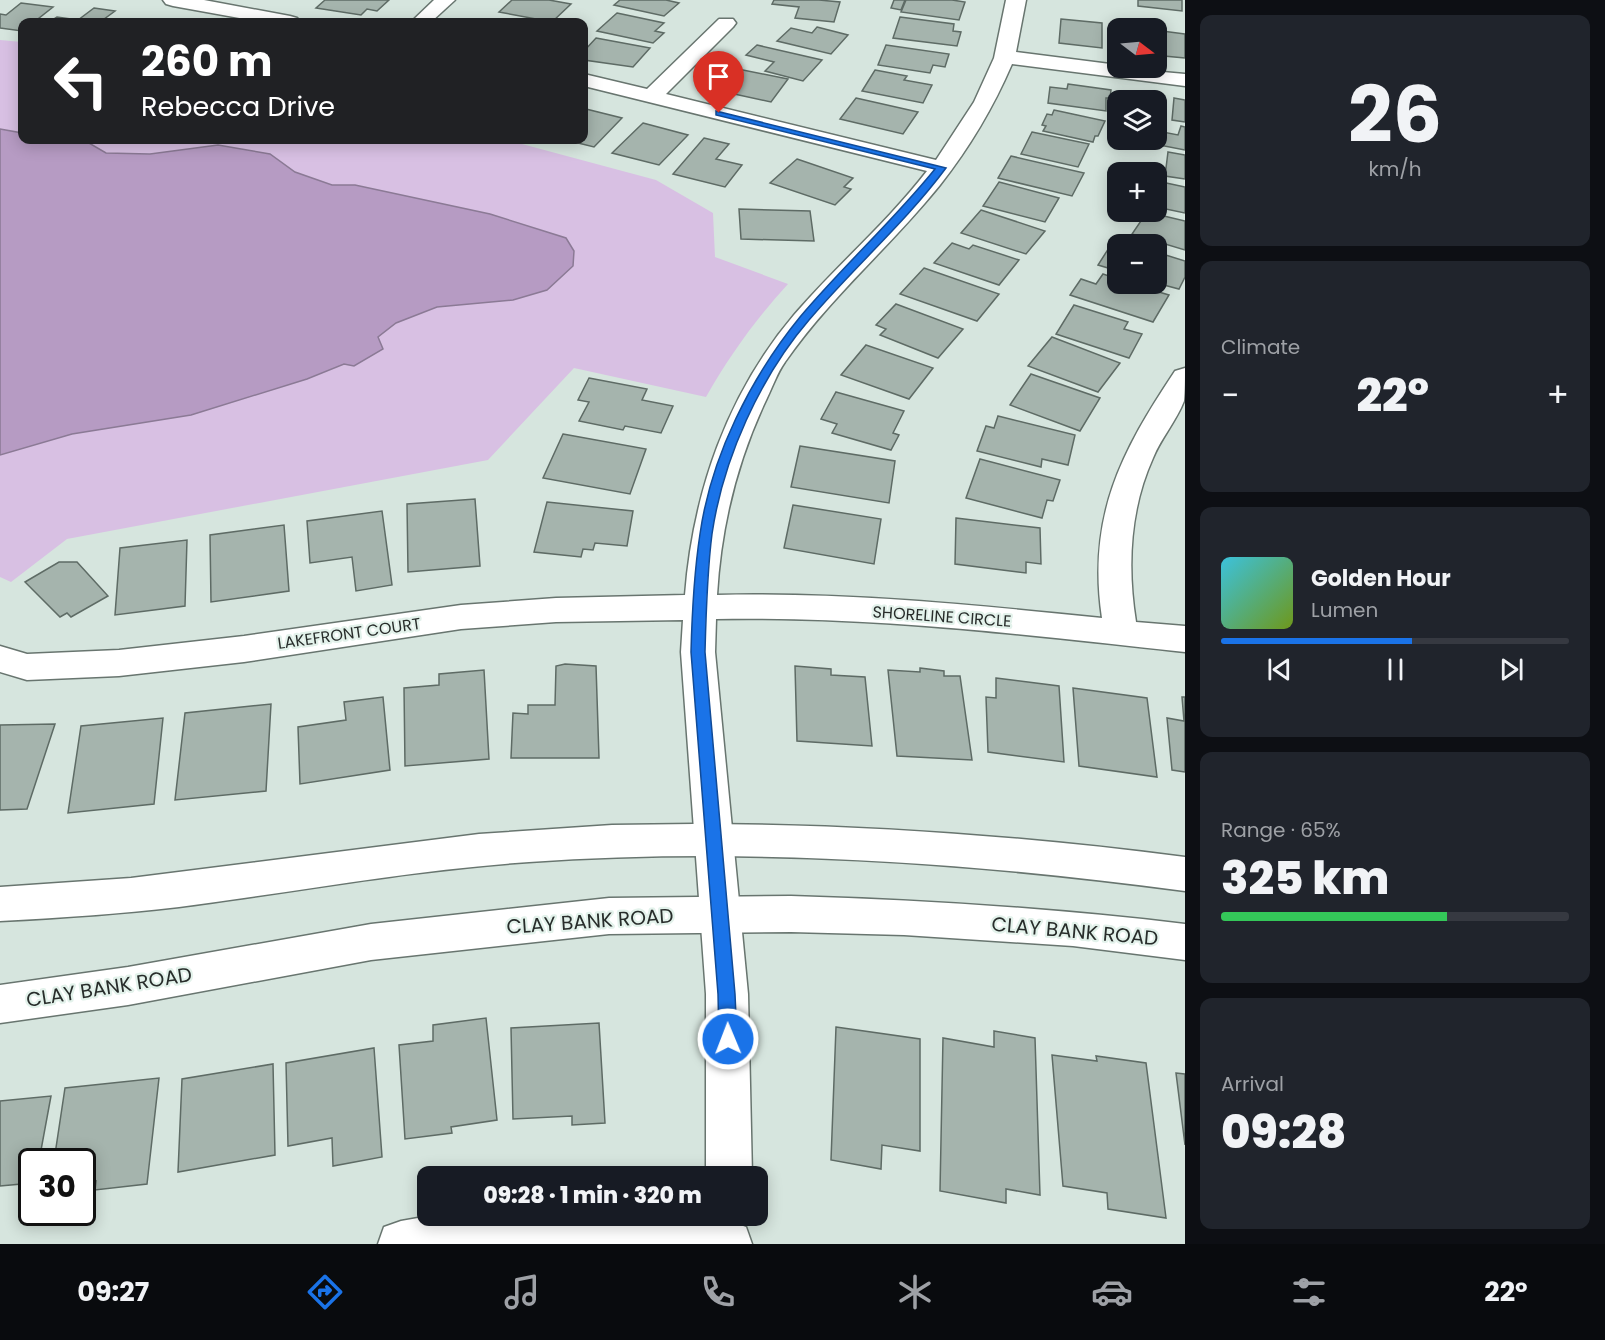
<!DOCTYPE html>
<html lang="en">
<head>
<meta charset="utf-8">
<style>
  :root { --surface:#171b24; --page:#20242c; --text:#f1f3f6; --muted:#9ea1a6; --line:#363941; --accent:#1a73e8 }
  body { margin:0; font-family:Poppins,sans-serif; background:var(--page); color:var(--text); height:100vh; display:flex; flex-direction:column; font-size:22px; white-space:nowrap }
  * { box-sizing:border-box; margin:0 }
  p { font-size:20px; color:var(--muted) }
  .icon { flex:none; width:33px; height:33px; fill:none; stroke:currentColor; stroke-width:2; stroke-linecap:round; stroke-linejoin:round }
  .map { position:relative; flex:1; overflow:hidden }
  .panel { display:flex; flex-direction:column; gap:15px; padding:15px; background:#0d0f14; width:420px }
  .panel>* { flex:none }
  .banner { position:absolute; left:18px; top:18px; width:570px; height:126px; border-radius:12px; box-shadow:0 3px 15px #0003; background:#202124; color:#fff; overflow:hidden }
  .needle { width:39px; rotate:106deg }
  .fabs { position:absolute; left:1107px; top:18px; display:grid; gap:12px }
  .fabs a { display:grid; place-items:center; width:60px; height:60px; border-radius:12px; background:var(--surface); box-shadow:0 3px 15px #0003; font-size:30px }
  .speed { position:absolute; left:18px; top:1148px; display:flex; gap:12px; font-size:30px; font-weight:700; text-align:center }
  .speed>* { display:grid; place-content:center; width:78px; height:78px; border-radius:50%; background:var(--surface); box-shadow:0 3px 15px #0003; line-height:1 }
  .speed .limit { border:3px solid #111; border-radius:9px; background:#fff; color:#111 }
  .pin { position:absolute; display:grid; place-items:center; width:51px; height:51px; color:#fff; margin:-62px -26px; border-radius:50% 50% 50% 0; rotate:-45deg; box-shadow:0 0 6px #0007 }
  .pin .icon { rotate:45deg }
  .me { position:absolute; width:66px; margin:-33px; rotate:359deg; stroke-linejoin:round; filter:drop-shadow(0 0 4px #0008) }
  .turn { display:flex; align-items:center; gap:21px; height:126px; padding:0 24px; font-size:27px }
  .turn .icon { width:78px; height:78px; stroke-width:2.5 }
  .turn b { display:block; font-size:42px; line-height:51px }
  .big { font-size:45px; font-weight:800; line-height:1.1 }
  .panel .widget { flex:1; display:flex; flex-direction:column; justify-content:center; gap:9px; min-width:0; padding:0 21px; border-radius:12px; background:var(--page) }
  .panel .dial { align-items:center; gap:0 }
  .dial b { font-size:78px; line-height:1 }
  .song { display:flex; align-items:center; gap:18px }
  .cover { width:72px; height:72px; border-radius:9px; background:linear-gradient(135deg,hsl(190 70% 55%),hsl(80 70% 35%)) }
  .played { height:6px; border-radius:3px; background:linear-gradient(90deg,var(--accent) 55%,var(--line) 55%) }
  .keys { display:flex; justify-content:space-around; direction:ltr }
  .heat { display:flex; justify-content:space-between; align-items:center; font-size:33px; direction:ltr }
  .charge { height:9px; border-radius:4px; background:linear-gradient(90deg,#34c759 65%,var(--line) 0) }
  .trip { position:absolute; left:417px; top:1166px; width:351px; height:60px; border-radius:12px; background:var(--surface); box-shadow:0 3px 15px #0003; font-weight:800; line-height:60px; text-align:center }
  .dock { display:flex; height:96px; justify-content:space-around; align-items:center; background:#090b0e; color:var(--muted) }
  .dock .icon { width:42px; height:42px }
  .dock .on { color:var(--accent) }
  .dock b { font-size:27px; color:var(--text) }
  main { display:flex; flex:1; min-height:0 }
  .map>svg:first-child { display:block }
  .green { fill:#d8c0e3 }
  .water { fill:#b69bc3; stroke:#8b7a95; stroke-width:1.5 }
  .building { fill:#a5b4ad; stroke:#5e6b65; stroke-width:1.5 }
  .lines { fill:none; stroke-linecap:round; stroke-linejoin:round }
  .minor-casing { stroke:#68756f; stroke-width:3 }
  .tertiary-casing { stroke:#68756f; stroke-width:3 }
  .minor { fill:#fff; fill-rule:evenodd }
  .tertiary { fill:#fff; fill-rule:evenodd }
  .route { fill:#1a73e8; stroke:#114b97; stroke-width:1.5 }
  .labels { text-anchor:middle; stroke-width:4.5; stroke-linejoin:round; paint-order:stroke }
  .street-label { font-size:16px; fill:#282d2b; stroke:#e3f2eb }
  .near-street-label { font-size:20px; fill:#282d2b; stroke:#e3f2eb }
</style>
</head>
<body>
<main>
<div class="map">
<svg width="1185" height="1244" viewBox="0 0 1185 1244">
  <rect width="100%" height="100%" fill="#d6e5de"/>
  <!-- green -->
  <path class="green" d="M0,40l22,2v98h485l149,40 57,33 2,44 73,27c-32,35 -58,71 -82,113l-132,-29 -86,92 -421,79 -56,43 -11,-5z"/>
  <!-- water -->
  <path class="water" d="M0,129l22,4v7h46l21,3 17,10 44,1 68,-9 52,9 25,18 37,13h23l135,29 76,24 8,13 -1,15 -26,24 -34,10 -76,7 -41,16 -18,14 5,12 -29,17 -10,-2 -37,15 -116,36 -119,19 -72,21z"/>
  <!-- building -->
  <g class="building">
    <path d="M325,0h64l-12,11 -10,-2 -6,6 -45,-7z"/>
    <path d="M512,0h37l22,4 -19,18 -53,-10z"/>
    <path d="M620,0h46l13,3 -15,13 -50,-11z"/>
    <path d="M774,0h45l21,2 -6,20 -39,-4 4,-11 -27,-3z"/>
    <path d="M894,0h11l-4,10 -10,-2z"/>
    <path d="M906,0h46l13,2 -6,18 -58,-8z"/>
    <path d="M1138,0h44v11l-44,-5z"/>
    <path d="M21,3l32,4 -19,15h-12v9l-22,-3v-14l6,1z"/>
    <path d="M94,8l21,3 -15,11h-51l8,-5 21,3z"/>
    <path d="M617,13l47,10 -9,8 9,2 -11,10 -56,-12z"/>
    <path d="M900,17l54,7 -1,7 8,1 -4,14 -64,-8z"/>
    <path d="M121,19l20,3 4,-3 20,3h-49z"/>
    <path d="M1061,19l41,4v25l-43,-5z"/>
    <path d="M1112,23l42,5h-36v23l-9,-1z"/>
    <path d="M817,27l31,8 -17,19 -54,-13 14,-13 21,5z"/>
    <path d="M1162,31l23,3v24l-21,-2z"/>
    <path d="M596,38l54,10 -17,19 -49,-7v-9z"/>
    <path d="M757,45l65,15 -19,21 -38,-10 9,-9 -28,-7z"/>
    <path d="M886,45l63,9 -4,13 -12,-2 -3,8 -52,-8z"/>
    <path d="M728,67l60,12 -17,23 -55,-12 6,-7 -7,-1z"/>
    <path d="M875,70l32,6 -3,4 28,5 -9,18 -61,-12z"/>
    <path d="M1068,84l43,6 -1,8h-4v13l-58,-8 2,-16 17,2z"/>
    <path d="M856,98l62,14 -15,22 -63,-15z"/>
    <path d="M1174,98l11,2v22l-13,-2z"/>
    <path d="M586,109l36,9 -28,29 -28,-7h18v-29z"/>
    <path d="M1054,110l51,11 -7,15h-3l-2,6 -50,-11 3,-5 -4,-1 5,-11 5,1z"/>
    <path d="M643,123l45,12 -29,30 -47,-12z"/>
    <path d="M1181,126l4,1v23l-26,-5 4,-13 15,3z"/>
    <path d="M1032,132l57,12 -11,23 -57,-13z"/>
    <path d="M704,138l25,6 -13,15 26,6 -17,22 -52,-13z"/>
    <path d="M1168,152l17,3v24l-20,-3z"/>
    <path d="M1011,156l73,17 -12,23 -74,-18z"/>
    <path d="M797,159l56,19 -9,9 7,2 -16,16 -65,-22z"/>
    <path d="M1157,181l28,6v26l-29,-6z"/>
    <path d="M999,182l60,16 -14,24 -62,-16z"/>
    <path d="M739,209l71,2 4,30 -73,-2z"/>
    <path d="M981,210l64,21 -19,23 -65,-21z"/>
    <path d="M1147,212l38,9v29l-53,-16z"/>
    <path d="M1114,240l15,4h-11v27l-20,-6z"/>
    <path d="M952,243l17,6 4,-4 46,15 -20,25 -65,-22z"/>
    <path d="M1156,252l29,9v16l-6,12 -23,-6z"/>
    <path d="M924,268l75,26 -22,27 -77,-27z"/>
    <path d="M1103,274l15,5v5h14l37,11 -16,27 -83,-27 11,-16 15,5z"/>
    <path d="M896,304l67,25 -25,29 -58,-23 6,-6 -10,-4z"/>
    <path d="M1074,305l54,17 -4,7 18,5 -13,24 -73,-24z"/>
    <path d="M1052,337l68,26 -22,29 -70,-26z"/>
    <path d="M866,345l67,23 -24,31 -68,-24z"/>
    <path d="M1031,374l69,24 -20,33 -70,-26z"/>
    <path d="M589,378l58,11 -5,11 31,6 -12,27 -36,-7 -2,4 -44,-9 10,-19 -11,-2z"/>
    <path d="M836,392l68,19 -11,22 6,2 -8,15 -59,-17 5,-9 -16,-5z"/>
    <path d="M998,416l77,19 -7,30 -26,-6 -1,8 -64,-16 9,-25 8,2z"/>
    <path d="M563,434l83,15 -16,45 -87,-16z"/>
    <path d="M800,446l95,15 -6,42 -98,-16z"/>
    <path d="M980,459l80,21 -7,21 -6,-1 -5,18 -76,-20z"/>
    <path d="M475,499l5,67 -72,6 -1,-68z"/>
    <path d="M547,502l86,9 -6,35 -32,-3 -2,7 -10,-1 -2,8 -47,-5z"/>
    <path d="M793,505l88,14 -7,45 -90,-16z"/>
    <path d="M382,511l10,74 -36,6 -4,-34 -42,6 -3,-42z"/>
    <path d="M956,518l84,10 1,36 -15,-2v11l-71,-9z"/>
    <path d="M284,525l5,66 -78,11 -1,-67z"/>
    <path d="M187,540l-2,66 -70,9 5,-67z"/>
    <path d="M59,562h18l31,34 -37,21 -4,-4 -7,4 -35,-35z"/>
    <path d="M565,664l31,2 3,92h-88l2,-45 15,1v-9h27l1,-39z"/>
    <path d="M795,666l36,3v6l34,2 7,69 -75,-5z"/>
    <path d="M920,668l24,3v5h16l12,84 -75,-4 -9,-86 32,2z"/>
    <path d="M484,670l5,89 -84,7 -1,-78 35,-3v-11z"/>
    <path d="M996,678l63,8 5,76 -76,-10 -2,-55 10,1z"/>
    <path d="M1073,688l74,10 10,79 -78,-11z"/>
    <path d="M383,697l7,73 -90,14 -2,-57 48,-7 -2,-18z"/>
    <path d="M1182,697h3v75l-13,-2 -5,-52 17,3z"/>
    <path d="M271,704l-5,87 -91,9 10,-87z"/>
    <path d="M163,718l-9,86 -86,9 13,-87z"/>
    <path d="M55,724l-28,85 -27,1v-85z"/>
    <path d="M486,1018l11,102 -46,7 1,6 -47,6 -6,-94 34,-4v-16z"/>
    <path d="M599,1023l6,100 -33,2v-9l-59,3 -2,-91z"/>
    <path d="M836,1027l84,12v112l-38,-6 -1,24 -50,-9z"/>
    <path d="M994,1031l41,7 5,157 -34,-6v14l-66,-12 3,-153 51,9z"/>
    <path d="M374,1048l8,109 -49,9 -1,-28 -44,8 -2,-83z"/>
    <path d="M1052,1055l45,6 -1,-5 50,7 20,155 -58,-9 -1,-16 -44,-7z"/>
    <path d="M273,1064l2,91 -97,17 4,-93z"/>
    <path d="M1176,1073l9,1v71z"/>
    <path d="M159,1078l-12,106 -52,6 1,-9 -14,2v-22h-28l11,-73z"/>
    <path d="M51,1096l-12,65h-7v22l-32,3v-85z"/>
  </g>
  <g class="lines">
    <!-- minor casing -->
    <g class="minor-casing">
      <g id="minor">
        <path d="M163,0h41l86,16 7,2 3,4h-38l-89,-16 -7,-2z"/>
        <path d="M434,0h21l-24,22h-20z"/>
        <path d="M1006,0h20l-10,52 102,13v3l67,6v12l-173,-22c-19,44 -42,83 -72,121 -49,61 -110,112 -155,177 -8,11 -12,24 -18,36 -30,63 -46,128 -50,197 129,-3 258,10 385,23 -15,-101 19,-166 73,-247l10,-3c0,10 0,24 -1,33 -7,19 -23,37 -31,57 -23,51 -26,108 -17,164l49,4v26c-156,-17 -312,-36 -469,-33l-1,33 33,342 4,182h-46v-182l-25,-342 2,-32 -127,2 -95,7 -217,33 -125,14 -92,4 -27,-8v-26l27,8 92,-4 125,-14 217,-31 95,-7 129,-3c8,-102 42,-201 109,-280 42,-49 93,-92 133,-144l-343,-85v-12l63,15 72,-70h14l3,4 -3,4 -67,67 270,66 38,-58 20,-44z"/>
        <path d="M435,1215h261l33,6 17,6 6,17h-374l6,-17 17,-6z"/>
      </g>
    </g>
    <!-- tertiary casing -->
    <g class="tertiary-casing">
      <g id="tertiary">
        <path d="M694,824c165,0 328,12 491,33v34c-218,-29 -436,-44 -656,-29 -118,8 -233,30 -350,45 -60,7 -119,11 -179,14v-34l131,-9 348,-44 133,-9z"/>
        <path d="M791,896c133,4 262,12 394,28v36l-112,-14 -169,-11 -113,-3 -182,2 -238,26 -243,45 -128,18v-38l128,-18 243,-43 238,-26z"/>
      </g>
    </g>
    <!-- minor -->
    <use href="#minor" class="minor"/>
    <!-- tertiary -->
    <use href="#tertiary" class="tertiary"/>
  </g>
  <!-- route -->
  <path class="route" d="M716,111l230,57c-41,55 -93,100 -137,152 -49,57 -86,139 -97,214 -5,39 -6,79 -7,118l30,342 2,45 -3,5 -6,3 -6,-3 -3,-5 -1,-45 -27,-342c1,-39 3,-79 9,-118 11,-78 51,-157 100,-217 43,-51 93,-96 135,-148l-219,-54z"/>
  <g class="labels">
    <!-- street labels -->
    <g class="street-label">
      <text transform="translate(942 616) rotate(4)" y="6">SHORELINE CIRCLE</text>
      <text transform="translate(349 633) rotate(-8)" y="6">LAKEFRONT COURT</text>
    </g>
    <!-- near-street labels -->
    <g class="near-street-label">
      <text transform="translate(590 921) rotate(-4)" y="7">CLAY BANK ROAD</text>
      <text transform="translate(1075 931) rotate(5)" y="7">CLAY BANK ROAD</text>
      <text transform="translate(109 987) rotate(-9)" y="7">CLAY BANK ROAD</text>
    </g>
  </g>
</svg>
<div class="fabs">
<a><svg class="needle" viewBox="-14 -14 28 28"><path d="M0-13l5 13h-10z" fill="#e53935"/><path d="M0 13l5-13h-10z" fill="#9ea1a6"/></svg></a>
<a><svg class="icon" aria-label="layers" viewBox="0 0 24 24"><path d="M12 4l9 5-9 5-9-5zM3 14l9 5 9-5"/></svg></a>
<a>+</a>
<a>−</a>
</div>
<div class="speed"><div class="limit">30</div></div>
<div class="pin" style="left:719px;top:113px;background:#d93025"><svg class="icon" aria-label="arrive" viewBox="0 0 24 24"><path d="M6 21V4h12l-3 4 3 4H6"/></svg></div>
<svg class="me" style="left:728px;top:1039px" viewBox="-20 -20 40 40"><circle r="17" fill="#1a73e8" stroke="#fff" stroke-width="3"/><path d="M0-11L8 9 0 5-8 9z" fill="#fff"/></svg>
<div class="trip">09:28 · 1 min · 320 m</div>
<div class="banner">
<div class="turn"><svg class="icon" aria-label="left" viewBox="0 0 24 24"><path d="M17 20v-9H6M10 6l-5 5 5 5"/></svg><div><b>260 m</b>Rebecca Drive</div></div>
</div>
</div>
<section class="panel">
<div class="widget dial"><b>26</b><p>km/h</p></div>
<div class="widget"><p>Climate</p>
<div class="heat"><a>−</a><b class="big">22°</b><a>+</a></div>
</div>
<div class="widget">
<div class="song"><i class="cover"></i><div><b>Golden Hour</b><p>Lumen</p></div></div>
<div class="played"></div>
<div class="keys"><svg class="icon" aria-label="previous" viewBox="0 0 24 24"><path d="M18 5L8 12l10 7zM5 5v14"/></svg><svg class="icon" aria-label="pause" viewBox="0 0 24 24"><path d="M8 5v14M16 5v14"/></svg><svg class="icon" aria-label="next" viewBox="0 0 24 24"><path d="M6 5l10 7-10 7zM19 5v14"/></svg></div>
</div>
<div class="widget"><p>Range · 65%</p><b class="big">325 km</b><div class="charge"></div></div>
<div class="widget"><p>Arrival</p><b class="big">09:28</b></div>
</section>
</main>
<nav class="dock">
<b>09:27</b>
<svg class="icon on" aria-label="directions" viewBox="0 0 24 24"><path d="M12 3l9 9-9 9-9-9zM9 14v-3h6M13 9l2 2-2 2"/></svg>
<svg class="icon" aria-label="music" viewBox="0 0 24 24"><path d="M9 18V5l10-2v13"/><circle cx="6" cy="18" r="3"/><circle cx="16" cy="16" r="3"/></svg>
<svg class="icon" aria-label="phone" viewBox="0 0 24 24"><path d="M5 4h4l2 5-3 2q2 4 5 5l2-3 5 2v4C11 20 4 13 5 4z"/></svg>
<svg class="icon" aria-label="climate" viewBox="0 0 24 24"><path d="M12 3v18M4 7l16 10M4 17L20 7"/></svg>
<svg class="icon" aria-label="car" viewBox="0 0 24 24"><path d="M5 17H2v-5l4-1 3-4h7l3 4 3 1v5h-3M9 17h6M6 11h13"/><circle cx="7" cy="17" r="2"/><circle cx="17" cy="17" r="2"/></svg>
<svg class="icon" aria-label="filters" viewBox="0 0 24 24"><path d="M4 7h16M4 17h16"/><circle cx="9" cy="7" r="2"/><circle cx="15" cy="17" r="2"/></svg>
<b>22°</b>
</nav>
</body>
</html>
